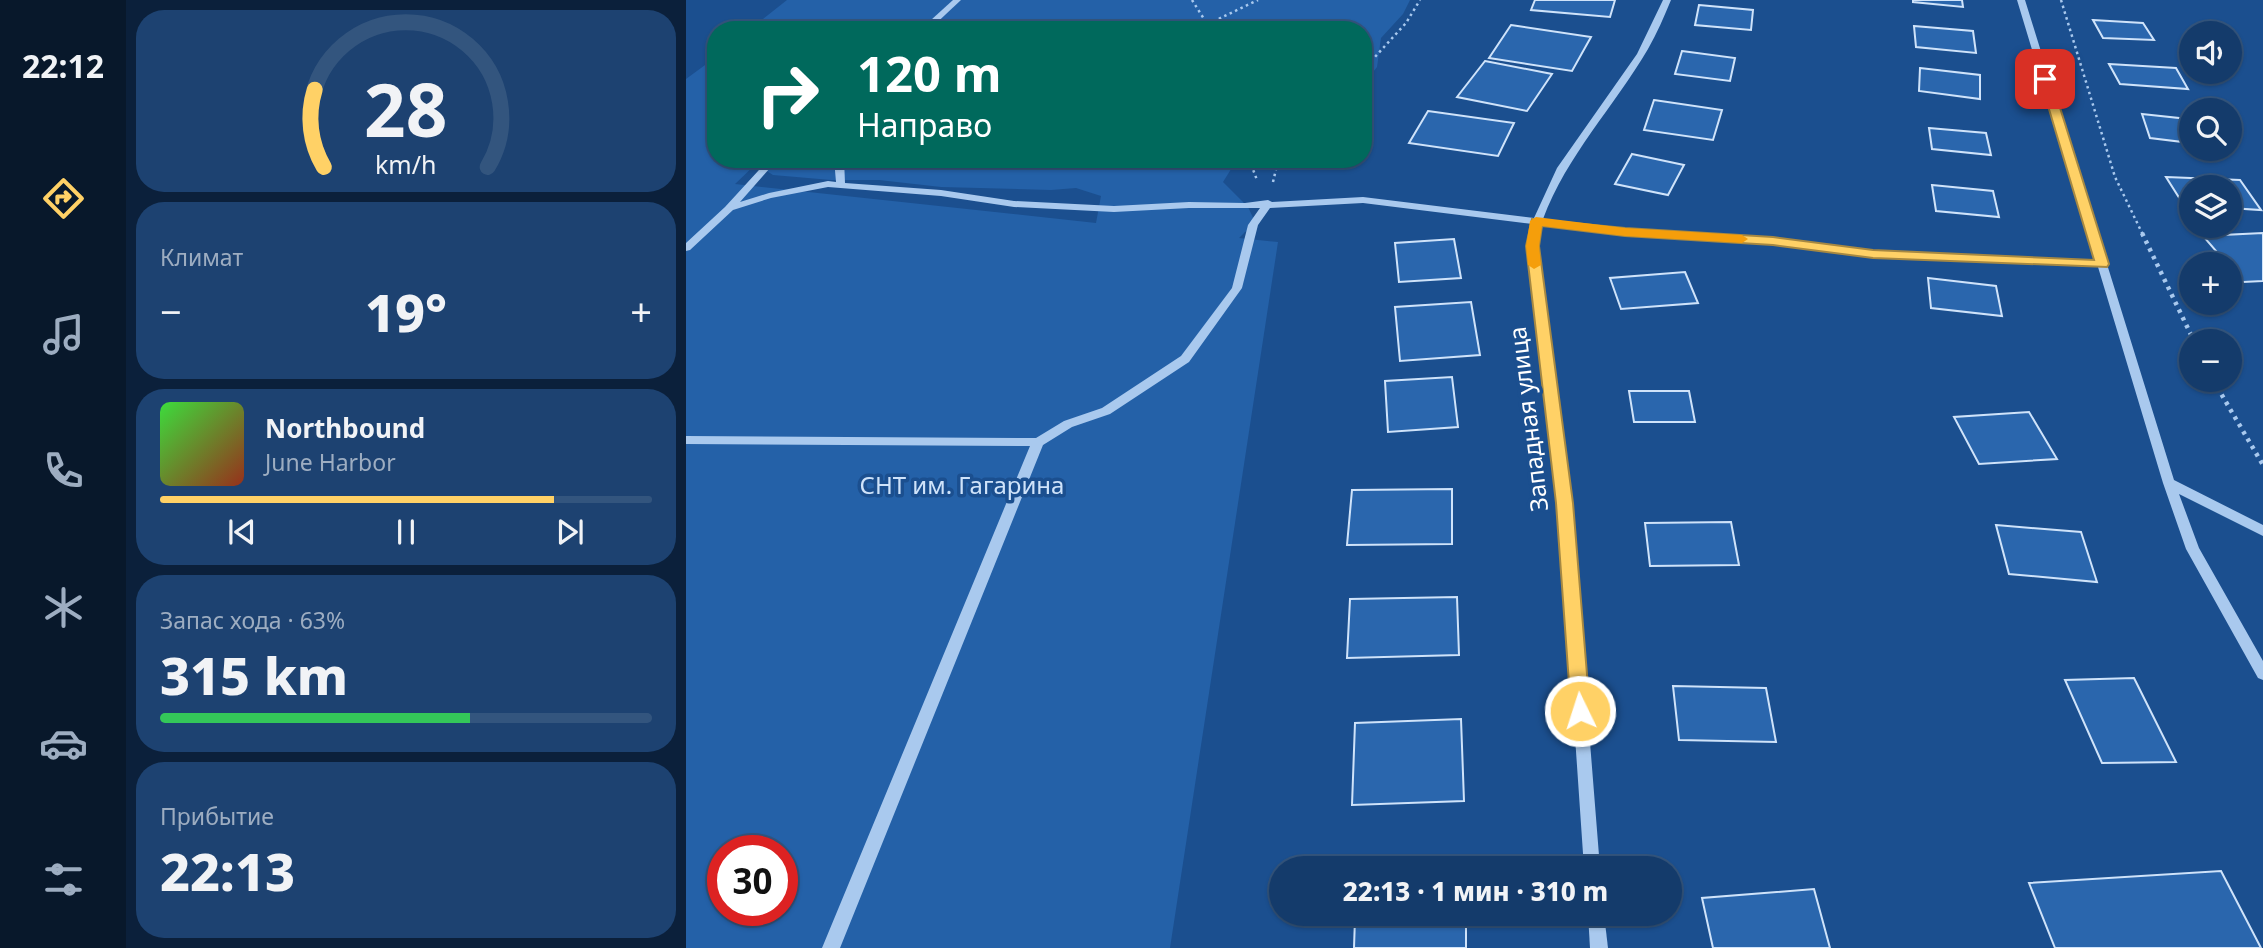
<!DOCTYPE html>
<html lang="ru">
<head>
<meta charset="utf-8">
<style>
  :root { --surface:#143b6b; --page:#1d4271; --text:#f1f3f6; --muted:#9dadc1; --line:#33557e; --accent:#ffd166 }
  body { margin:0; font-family:"Noto Sans",sans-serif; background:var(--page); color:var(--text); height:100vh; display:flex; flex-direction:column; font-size:26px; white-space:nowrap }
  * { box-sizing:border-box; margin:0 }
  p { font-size:23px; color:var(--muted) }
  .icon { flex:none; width:38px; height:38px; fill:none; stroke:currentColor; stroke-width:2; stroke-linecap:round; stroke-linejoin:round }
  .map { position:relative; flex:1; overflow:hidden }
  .details { display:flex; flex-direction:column; gap:10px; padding:10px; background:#0b203b; width:560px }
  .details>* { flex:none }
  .top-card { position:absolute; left:21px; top:21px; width:665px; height:147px; border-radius:28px; box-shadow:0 2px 5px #0004,0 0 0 2px var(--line); background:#00695c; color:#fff; overflow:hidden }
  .buttons { position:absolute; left:1493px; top:21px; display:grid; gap:14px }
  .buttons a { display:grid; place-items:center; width:63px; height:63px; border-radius:50%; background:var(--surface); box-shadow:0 2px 5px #0004,0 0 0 2px var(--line); font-size:35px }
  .speed { position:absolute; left:21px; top:835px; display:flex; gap:14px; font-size:35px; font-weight:700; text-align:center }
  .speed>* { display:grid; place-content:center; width:91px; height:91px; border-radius:50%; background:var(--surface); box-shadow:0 2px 5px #0004,0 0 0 2px var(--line); line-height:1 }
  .speed .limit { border:10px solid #d22; background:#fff; color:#111 }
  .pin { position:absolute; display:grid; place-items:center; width:60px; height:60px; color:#fff; margin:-30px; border-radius:14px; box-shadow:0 4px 10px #0006 }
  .me { position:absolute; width:77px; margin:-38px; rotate:356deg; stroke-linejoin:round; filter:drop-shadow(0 0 5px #0008) }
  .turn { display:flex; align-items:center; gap:24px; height:147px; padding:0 35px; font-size:32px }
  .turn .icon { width:91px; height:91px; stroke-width:2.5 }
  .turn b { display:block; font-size:49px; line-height:60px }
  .big { font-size:52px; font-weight:800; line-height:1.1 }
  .details .widget { flex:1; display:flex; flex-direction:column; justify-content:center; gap:10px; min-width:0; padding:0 24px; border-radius:28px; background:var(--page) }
  .details .dial { align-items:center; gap:0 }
  .dial svg { height:182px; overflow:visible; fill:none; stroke:var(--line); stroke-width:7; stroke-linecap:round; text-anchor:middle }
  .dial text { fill:var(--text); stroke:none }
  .song { display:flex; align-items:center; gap:21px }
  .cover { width:84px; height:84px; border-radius:10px; background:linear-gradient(135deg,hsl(120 70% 55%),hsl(10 70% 35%)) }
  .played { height:7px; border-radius:4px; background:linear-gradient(90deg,var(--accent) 80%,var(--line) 80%) }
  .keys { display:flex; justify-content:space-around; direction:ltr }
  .heat { display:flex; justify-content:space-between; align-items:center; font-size:38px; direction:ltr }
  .charge { height:10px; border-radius:5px; background:linear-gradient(90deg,#34c759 63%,var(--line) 0) }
  .trip { position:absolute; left:583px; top:856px; width:413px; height:70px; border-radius:35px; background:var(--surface); box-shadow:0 2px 5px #0004,0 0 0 2px var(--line); font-weight:800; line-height:70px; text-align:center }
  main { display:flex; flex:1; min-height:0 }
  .menu { display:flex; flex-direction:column; width:126px; justify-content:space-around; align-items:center; background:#08182b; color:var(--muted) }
  .menu .icon { width:49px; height:49px }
  .menu .active { color:var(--accent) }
  .menu b { font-size:32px; color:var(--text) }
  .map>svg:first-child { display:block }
  .green { fill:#2461a8; fill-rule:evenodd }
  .building { fill:#2a66ad; stroke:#cfe3fa; stroke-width:2 }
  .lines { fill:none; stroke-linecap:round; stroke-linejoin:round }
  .path-far1 { stroke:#a9c9ee; stroke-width:2.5; stroke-dasharray:2.5 3.5; stroke-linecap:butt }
  .path { stroke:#a9c9ee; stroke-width:4.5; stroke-dasharray:3.5 5; stroke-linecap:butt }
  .minor { fill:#a9c9ee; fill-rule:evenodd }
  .route { fill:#ffd166; stroke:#a68842; stroke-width:2 }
  .slow { fill:#f59e0b }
  .labels { text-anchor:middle; stroke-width:7; stroke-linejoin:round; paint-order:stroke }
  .street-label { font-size:24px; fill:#fff; stroke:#1b4f8f }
  .park-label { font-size:24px; fill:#cfe3fa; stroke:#1b4f8f }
</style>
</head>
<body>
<main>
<nav class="menu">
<b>22:12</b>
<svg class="icon active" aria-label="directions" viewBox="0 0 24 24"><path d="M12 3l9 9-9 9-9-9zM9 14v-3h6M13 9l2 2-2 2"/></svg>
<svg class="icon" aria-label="music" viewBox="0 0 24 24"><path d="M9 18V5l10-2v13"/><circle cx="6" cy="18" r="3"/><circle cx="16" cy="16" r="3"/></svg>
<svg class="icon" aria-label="phone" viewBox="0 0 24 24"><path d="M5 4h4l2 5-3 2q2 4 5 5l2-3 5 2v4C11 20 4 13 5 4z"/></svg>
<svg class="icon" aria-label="climate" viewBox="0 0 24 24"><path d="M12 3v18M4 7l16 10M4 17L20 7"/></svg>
<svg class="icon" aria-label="car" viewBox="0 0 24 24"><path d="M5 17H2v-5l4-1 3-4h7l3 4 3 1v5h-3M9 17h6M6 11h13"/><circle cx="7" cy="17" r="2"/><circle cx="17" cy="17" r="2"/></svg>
<svg class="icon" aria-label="filters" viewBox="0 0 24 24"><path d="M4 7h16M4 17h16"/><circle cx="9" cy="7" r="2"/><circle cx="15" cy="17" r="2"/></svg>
</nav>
<section class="details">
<div class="widget dial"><svg viewBox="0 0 100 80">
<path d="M14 69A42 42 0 1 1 86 69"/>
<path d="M14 69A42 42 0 0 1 10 35" stroke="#ffd166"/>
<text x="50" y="56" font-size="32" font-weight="700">28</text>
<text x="50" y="72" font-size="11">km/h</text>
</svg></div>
<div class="widget"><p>Климат</p>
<div class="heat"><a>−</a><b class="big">19°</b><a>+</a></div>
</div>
<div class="widget">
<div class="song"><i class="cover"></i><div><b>Northbound</b><p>June Harbor</p></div></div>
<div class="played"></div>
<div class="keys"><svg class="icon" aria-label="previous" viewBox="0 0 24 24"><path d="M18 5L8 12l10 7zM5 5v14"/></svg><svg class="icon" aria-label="pause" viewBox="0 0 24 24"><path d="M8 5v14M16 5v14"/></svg><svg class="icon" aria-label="next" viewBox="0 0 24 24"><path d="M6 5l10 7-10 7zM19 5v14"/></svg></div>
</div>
<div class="widget"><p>Запас хода · 63%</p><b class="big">315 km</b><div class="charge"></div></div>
<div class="widget"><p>Прибытие</p><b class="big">22:13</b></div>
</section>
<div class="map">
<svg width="1577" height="948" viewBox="0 0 1577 948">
  <rect width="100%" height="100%" fill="#1b4f8f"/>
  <!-- green -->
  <g class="green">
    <path d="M101,0h623l-7,14 -22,24 -4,29 -14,18v-55h-614z"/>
    <path d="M30,57v102h516l1,7 -10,16 25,25 9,19 -12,6 -6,6 39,4 -108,706h-484v-869zM70,164l17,11 58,5h48l62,7 110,3 25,-2 25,8 -5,27 -361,-39zM37,850h59v60h-59z"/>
  </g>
  <!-- building -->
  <g class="building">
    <path d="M849,0h80l-5,17 -79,-7z"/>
    <path d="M1227,0h49l1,7 -50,-5z"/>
    <path d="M1013,5l54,5 -2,20 -56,-5z"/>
    <path d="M1407,20l50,3 11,17 -51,-2z"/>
    <path d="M825,25l80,12 -19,34 -83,-13z"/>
    <path d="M1228,26l59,5 3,22 -60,-6z"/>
    <path d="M996,51l53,7 -5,23 -55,-7z"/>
    <path d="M799,61l67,13 -25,37 -70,-14z"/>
    <path d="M1423,64l67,4 12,21 -68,-5z"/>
    <path d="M1234,68l60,7v24l-61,-8z"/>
    <path d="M968,100l68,10 -9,30 -69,-10z"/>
    <path d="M742,111l86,12 -16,33 -89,-13z"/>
    <path d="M1456,114l46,5 3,24 -41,-5z"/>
    <path d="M1243,128l57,5 5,22 -59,-6z"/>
    <path d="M946,154l52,11 -16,30 -53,-11z"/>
    <path d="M1480,177l74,3 21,30 -31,-2v-21h-39v20h-6z"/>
    <path d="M1246,185l61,6 6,26 -63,-6z"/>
    <path d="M1577,233v48l-20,1 -40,-46z"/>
    <path d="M768,239l7,39 -62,4 -4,-39z"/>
    <path d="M999,272l13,31 -77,6 -11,-31z"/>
    <path d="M1242,278l68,8 6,30 -71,-8z"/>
    <path d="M785,302l9,53 -80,6 -5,-54z"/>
    <path d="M766,377l6,50 -70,5 -3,-51z"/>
    <path d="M943,391h60l6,31h-61z"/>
    <path d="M1343,412l28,47 -78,5 -25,-47z"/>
    <path d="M766,489v55l-105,1 5,-55z"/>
    <path d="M1045,522l8,43 -89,1 -5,-43z"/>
    <path d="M1310,525l85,7 16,50 -88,-8z"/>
    <path d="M771,597l2,58 -112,3 3,-59z"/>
    <path d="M1448,678l42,84 -74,1 -37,-83z"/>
    <path d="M987,686l93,2 10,54 -97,-2z"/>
    <path d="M775,719l3,82 -112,4 3,-82z"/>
    <path d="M1535,871l40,77h-206l-26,-65z"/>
    <path d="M1128,889l16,59h-117l-11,-50z"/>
    <path d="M780,917v31h-112l1,-30z"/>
  </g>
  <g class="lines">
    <!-- path-far1 -->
    <g class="path-far1">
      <path d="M506,0l19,30"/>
      <path d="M1375,0l54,177 28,58"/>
      <path d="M522,24l50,-24"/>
      <path d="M677,70l43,-47 14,-23"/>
      <path d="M563,159l8,21"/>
      <path d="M587,182l4,-17 5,-6"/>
    </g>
    <!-- path -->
    <g class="path">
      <path d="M1456,233l52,108"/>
      <path d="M1527,380l50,85"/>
    </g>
    <!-- minor -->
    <g class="minor">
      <path d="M267,0h8l-32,30h-9z"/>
      <path d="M977,0h8c-7,17 -14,33 -23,49 -34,58 -81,106 -105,170l81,10 149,9 100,13 223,10 -79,-261h8l149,480 89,45v11l-84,-42 20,54 64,113v19l-5,-2 -72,-129 -23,-66 -65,-216 -225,-10 -100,-13 -149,-9 -82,-10 -5,21 34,257 29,365h-16l-25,-365 -32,-257 6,-22 -170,-21 -93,5 -12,17 -16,63 -53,74 -79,52 -38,13 -29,18 -203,503h-18l208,-502 -344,-2v-8l350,2 28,-17 38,-13 79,-52 51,-68 16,-63 12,-17h-71l-75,4 -100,-5 -73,-11 -113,-9 -57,11 -38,12 -43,40 -4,1v-8l39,-36 44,-48h9l-38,43 29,-9 59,-12 8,1 -2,-23h10l1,24 96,7 73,11 100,5 75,-4 56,1 23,-3 4,2 91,-5 171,21 23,-50 80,-114z"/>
      <path d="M902,914h16l4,34h-18z"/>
    </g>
  </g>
  <!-- route -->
  <path class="route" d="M1359,76l6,3 58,185 -2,3 -234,-9 -100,-13 -148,-9 -83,-10 -3,20 34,257 17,208 -3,6 -7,3 -6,-3 -3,-6 -15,-208 -30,-257 6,-27 93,9 148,9 100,13 221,10 -54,-181z"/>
  <!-- slow -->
  <path class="slow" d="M850,217l89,11 117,7 6,4 -6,4 -117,-7 -83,-10 -3,20 2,19 -7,4 -6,-4 -2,-19 4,-25z"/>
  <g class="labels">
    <!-- street labels -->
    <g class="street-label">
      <text transform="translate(843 419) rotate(-97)" y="8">Западная улица</text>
    </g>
    <!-- park labels -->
    <g class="park-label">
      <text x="276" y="494">СНТ им. Гагарина</text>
    </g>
  </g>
</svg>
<div class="buttons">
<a><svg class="icon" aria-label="sound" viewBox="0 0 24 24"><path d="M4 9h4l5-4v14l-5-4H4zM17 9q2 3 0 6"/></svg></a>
<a><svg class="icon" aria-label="search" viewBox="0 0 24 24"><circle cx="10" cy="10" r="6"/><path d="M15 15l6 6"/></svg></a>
<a><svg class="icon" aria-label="layers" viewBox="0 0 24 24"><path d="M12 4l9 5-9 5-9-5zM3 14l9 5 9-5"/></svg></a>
<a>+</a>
<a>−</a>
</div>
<div class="speed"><div class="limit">30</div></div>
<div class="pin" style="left:1359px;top:79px;background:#d93025"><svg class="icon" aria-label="arrive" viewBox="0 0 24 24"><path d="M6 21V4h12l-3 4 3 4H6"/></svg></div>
<svg class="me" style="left:894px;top:711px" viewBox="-20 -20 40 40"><circle r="17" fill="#ffd166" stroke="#fff" stroke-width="3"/><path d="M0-11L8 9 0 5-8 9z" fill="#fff"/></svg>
<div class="trip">22:13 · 1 мин · 310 m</div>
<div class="top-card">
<div class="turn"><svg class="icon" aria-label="right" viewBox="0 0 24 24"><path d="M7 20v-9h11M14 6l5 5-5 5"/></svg><div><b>120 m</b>Направо</div></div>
</div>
</div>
</main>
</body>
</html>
